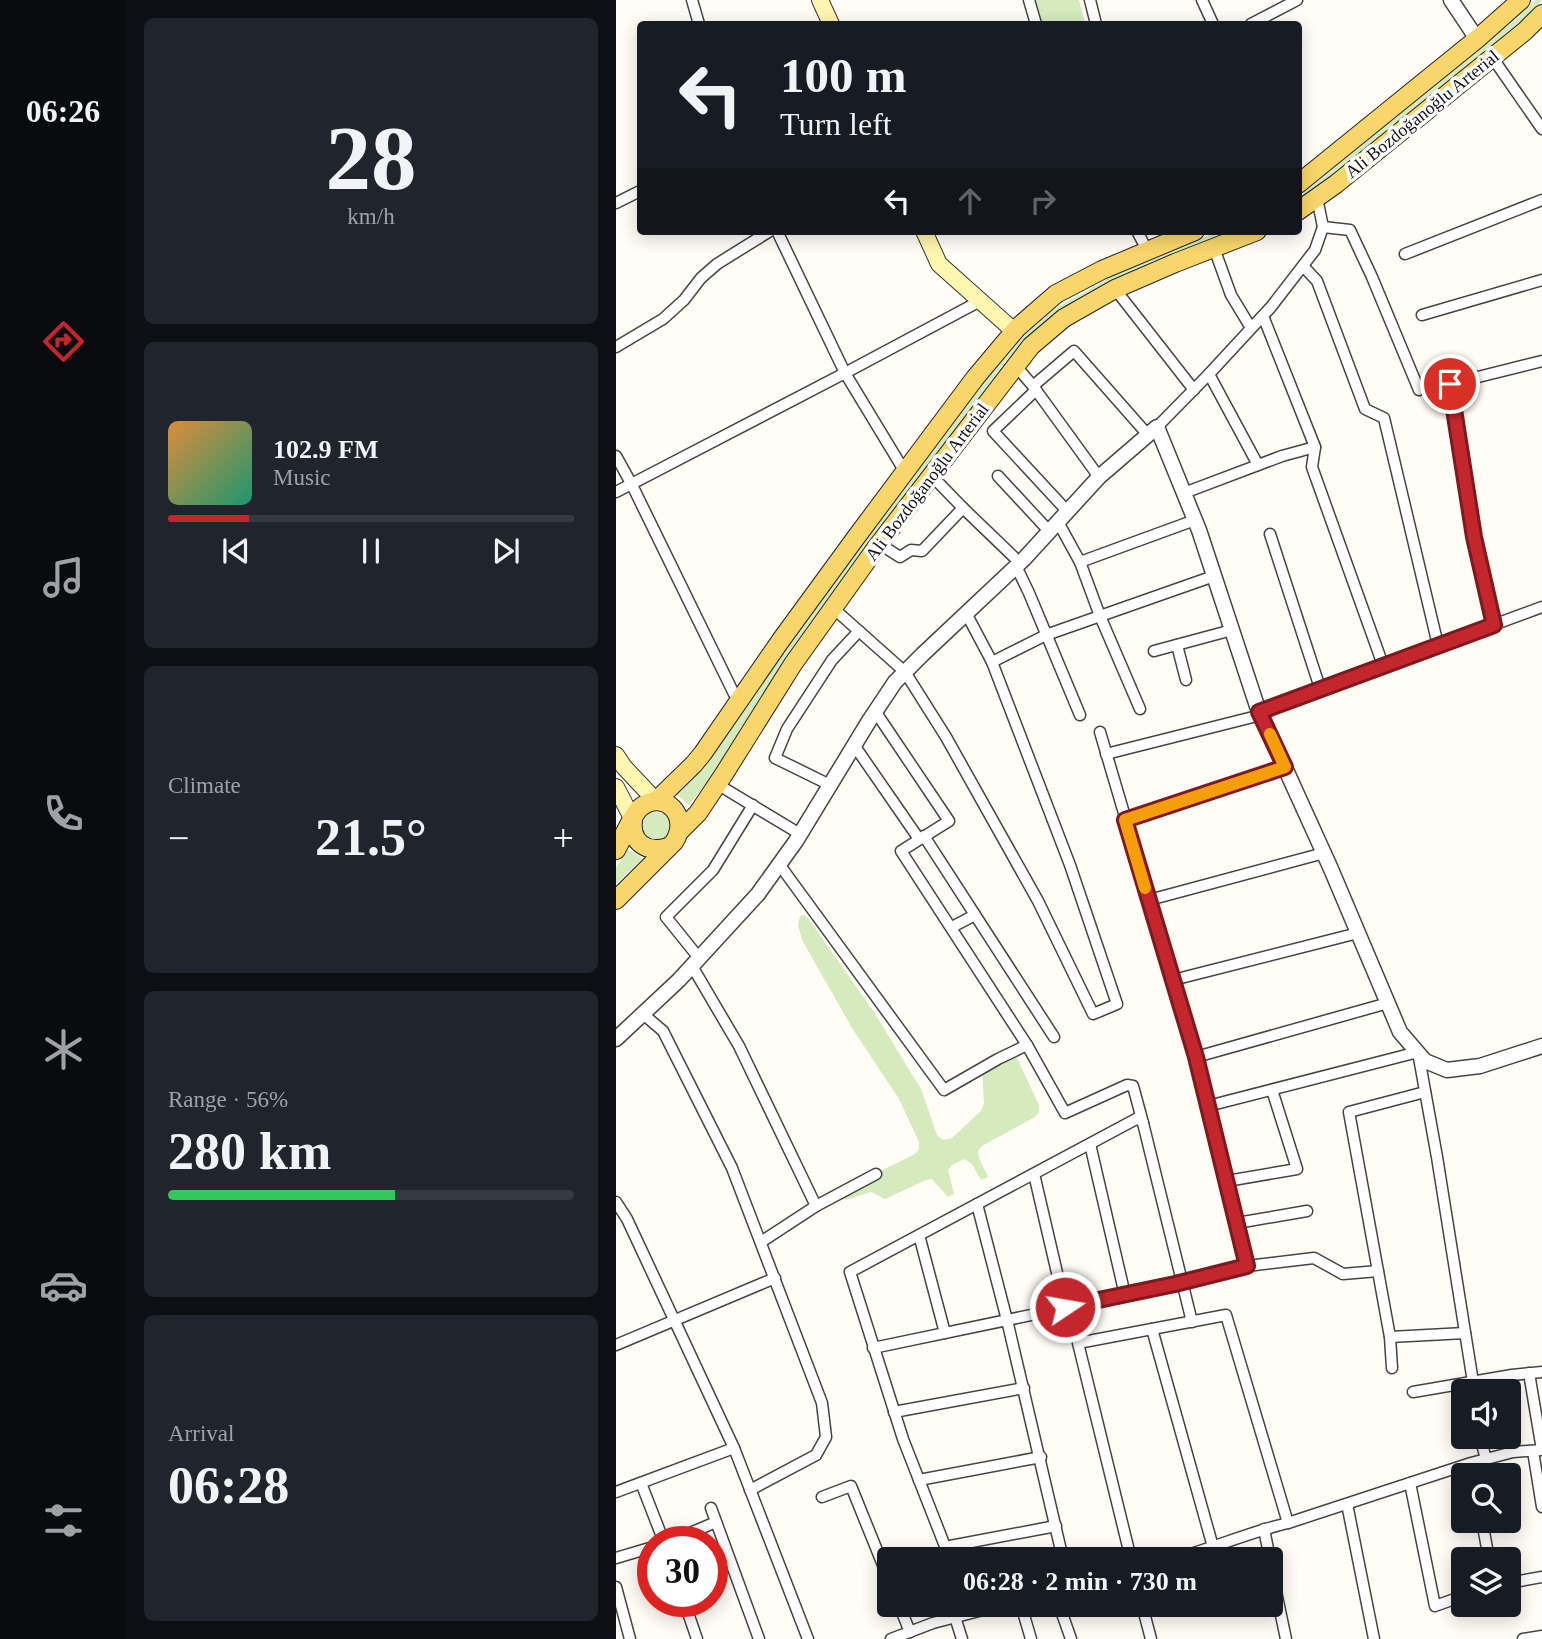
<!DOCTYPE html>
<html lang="en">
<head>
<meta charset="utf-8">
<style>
  :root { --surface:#171b24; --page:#20242c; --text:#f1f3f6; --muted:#9ea1a6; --line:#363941; --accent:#c4262e }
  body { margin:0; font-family:Georgia,serif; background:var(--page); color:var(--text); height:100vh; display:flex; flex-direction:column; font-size:26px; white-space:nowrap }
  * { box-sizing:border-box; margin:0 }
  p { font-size:23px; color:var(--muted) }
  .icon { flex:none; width:38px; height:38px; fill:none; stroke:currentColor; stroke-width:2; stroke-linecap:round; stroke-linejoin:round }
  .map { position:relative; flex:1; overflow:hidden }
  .sheet { display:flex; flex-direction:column; gap:18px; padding:18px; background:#0d0f14; width:490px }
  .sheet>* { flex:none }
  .top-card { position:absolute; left:21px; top:21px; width:665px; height:214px; border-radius:7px; box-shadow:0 4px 18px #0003; background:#171b24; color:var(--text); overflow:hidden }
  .fabs { position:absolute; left:835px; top:1379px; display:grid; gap:14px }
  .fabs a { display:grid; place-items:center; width:70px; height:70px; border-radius:7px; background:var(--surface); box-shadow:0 4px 18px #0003; font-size:35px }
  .speed { position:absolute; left:21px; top:1526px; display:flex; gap:14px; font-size:35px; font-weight:700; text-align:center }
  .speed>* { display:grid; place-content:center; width:91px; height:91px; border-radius:50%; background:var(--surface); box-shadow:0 4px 18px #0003; line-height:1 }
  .speed .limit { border:10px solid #d22; background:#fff; color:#111 }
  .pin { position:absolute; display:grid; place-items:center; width:60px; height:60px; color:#fff; margin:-30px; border:4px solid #fff; border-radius:50%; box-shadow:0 2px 7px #0007 }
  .me { position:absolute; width:77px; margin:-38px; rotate:78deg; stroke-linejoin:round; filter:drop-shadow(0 0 5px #0008) }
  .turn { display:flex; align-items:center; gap:24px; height:147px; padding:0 28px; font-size:32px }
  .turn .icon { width:91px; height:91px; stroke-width:2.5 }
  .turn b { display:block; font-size:49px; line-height:60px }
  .lanes { display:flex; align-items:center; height:66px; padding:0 28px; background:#0003; justify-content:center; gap:35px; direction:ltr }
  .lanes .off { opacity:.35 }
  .big { font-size:52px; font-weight:600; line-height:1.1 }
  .sheet .widget { flex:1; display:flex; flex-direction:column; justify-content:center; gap:10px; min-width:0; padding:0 24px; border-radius:10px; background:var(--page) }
  .sheet .dial { align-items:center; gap:0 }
  .dial b { font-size:91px; line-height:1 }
  .song { display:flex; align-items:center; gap:21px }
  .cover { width:84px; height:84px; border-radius:10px; background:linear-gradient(135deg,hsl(30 70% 55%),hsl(160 70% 35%)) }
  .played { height:7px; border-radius:4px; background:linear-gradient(90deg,var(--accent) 20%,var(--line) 20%) }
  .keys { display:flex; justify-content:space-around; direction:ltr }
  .heat { display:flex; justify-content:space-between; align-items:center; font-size:38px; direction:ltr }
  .charge { height:10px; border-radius:5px; background:linear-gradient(90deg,#34c759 56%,var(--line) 0) }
  .trip { position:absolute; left:261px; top:1547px; width:406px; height:70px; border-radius:7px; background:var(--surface); box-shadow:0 4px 18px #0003; font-weight:600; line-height:70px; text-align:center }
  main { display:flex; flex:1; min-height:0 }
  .tabs { display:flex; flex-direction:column; width:126px; justify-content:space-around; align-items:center; background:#090b0e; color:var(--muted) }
  .tabs .icon { width:49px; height:49px }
  .tabs .selected { color:var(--accent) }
  .tabs b { font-size:32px; color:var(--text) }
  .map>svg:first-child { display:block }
  .green { fill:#d5ebbd }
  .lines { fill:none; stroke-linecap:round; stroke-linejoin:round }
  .minor-casing { stroke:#444; stroke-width:13 }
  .tertiary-casing { stroke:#444; stroke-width:17 }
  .secondary-casing { stroke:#333; stroke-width:18 }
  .primary-casing { stroke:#222; stroke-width:20 }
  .minor { stroke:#fff; stroke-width:10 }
  .tertiary { stroke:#fff; stroke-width:14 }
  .secondary { stroke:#fff6b0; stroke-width:16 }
  .primary { stroke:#f9d66b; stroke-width:18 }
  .route-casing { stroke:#7f191e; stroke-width:18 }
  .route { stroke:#c4262e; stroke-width:12 }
  .slow { stroke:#f59e0b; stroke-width:12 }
  .labels { text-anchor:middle; stroke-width:7; stroke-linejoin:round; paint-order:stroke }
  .street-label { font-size:18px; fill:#111; stroke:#fff }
</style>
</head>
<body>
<main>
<nav class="tabs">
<b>06:26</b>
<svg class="icon selected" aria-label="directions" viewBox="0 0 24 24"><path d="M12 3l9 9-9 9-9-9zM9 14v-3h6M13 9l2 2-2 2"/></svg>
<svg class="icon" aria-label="music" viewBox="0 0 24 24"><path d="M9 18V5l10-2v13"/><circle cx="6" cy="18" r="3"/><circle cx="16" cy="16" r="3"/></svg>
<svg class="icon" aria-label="phone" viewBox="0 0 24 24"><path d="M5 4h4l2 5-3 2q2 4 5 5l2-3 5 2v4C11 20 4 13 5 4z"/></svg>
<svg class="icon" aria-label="climate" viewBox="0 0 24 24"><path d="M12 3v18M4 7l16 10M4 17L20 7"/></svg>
<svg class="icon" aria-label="car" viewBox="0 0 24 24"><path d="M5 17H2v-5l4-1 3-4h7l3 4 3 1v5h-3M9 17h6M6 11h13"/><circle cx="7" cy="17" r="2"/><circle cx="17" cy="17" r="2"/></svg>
<svg class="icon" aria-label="filters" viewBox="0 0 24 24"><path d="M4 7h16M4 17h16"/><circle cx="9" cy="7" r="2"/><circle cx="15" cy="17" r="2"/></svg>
</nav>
<section class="sheet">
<div class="widget dial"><b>28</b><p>km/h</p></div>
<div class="widget">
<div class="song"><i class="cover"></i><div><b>102.9 FM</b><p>Music</p></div></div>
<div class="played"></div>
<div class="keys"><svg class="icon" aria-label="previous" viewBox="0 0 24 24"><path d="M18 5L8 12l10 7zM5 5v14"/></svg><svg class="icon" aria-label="pause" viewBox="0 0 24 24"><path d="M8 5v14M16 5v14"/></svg><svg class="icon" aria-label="next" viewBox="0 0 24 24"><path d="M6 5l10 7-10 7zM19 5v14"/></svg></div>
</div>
<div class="widget"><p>Climate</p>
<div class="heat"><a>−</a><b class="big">21.5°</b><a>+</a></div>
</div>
<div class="widget"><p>Range · 56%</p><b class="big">280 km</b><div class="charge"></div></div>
<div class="widget"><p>Arrival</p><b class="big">06:28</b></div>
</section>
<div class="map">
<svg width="926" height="1639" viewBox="0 0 926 1639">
  <rect width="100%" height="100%" fill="#fffdf5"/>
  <!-- green -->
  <g class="green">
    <path d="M420,0h43l6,24h-43z"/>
    <path d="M919,0h7l-23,23 -204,166 -16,11 -1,-5 15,-10 203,-166z"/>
    <path d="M604,231h13c-60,23 -123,46 -177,82 -19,13 -35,31 -51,49l-175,234 -57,83 -22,41 -41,58 -21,27 -13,-11 325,-436 26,-31 27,-18 62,-35 49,-22z"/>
    <circle cx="40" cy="826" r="14"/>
    <path d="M11,849l16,9 -27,26v-16z"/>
    <path d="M188,915l4,3 66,94 47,77 16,46c5,5 8,6 15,3l29,-27 3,-7 -2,-34 32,-16 3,4 22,47v7l-4,5 -53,29 -4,5 1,7 9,19 -7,3 -9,-16 -8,-5 -12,6 -4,5 6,24 -6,3 -16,-18 -6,1 -41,19 -14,-7 -25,8 -12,-6 81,-40 4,-5v-7l-20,-43 -47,-71 -50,-88 -4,-15 2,-9z"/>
  </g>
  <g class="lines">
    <!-- minor casing -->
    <g class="minor-casing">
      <g id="minor">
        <path d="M76,0l7,24"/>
        <path d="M413,0l7,24"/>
        <path d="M474,0l6,24"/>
        <path d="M586,0l11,24"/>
        <path d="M635,24l46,-24"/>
        <path d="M876,57l50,72"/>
        <path d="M0,203l24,-12"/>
        <path d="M707,227l27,3 22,47 47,113"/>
        <path d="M161,231l68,142 60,99"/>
        <path d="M521,231l10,19"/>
        <path d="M598,248l17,47 20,33"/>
        <path d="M789,254l137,-54"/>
        <path d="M687,266l14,15 48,128 19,9 54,227"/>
        <path d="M499,289l79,101"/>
        <path d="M806,315l120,-35"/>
        <path d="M647,316l52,131 -3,20 71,198"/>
        <path d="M0,347l47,-28 21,-19 17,-22 16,-14 53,-33"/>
        <path d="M399,365l18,21 66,91"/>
        <path d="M593,374l49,91"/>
        <path d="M417,386l41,-35 74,84"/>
        <path d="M420,390l-43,41 74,80"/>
        <path d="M541,427l52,-53 62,-67 44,-57 8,-23 -6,-29"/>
        <path d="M0,456l16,29 106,217"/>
        <path d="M315,475l32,33 56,54"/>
        <path d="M382,476l51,55"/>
        <path d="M0,492l229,-119 135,-72"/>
        <path d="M568,493l98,-37 33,-9"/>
        <path d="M442,522l22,40 20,54 40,93"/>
        <path d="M654,534l50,154"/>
        <path d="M273,550l11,7 11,-7 11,1 41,-43"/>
        <path d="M464,562l115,-42"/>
        <path d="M400,566l13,27 51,122"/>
        <path d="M217,608l72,64 41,65 92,164 55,113 24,-10 -47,-139 -78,-203 -26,-49"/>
        <path d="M878,625l-20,-88 -24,-153 92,-23"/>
        <path d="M561,645l9,35"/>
        <path d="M538,651l78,-21"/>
        <path d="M376,662l54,-27 168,-59"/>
        <path d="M259,711l74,110 -48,30 126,194 38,68 62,-28 6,1 10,37"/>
        <path d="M643,711l283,-104"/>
        <path d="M484,732l96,325 51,209"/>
        <path d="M238,745l65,94"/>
        <path d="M490,754l155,-39"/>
        <path d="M101,784l83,50"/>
        <path d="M214,785l-55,-27 12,-29 45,-69 27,-29"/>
        <path d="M509,820l160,-53"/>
        <path d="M308,836l130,201"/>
        <path d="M163,864l165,226 54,-31 29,-14"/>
        <path d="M533,900l175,-47"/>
        <path d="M336,927l23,-12"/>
        <path d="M83,958l-33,-41 47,-47 40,-65"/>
        <path d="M76,966l47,80 77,160"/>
        <path d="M557,980l185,-47"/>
        <path d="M27,1014l20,17 69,137 90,235 4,34 -10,18 -66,35"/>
        <path d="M580,1057l192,-54"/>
        <path d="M592,1106l210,-54 19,105 36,225"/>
        <path d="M474,1144l35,151"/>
        <path d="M418,1174l31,133"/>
        <path d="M611,1181l70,-12 -25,-79"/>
        <path d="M0,1202l11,17 107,229 74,191"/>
        <path d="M361,1204l30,116 56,239"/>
        <path d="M621,1223l70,-12"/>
        <path d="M303,1235l26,98"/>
        <path d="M145,1242l55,-36 60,-32"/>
        <path d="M536,1329l61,218"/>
        <path d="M774,1337l75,-4"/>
        <path d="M0,1345l159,-67"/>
        <path d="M257,1348l302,-63 72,-19 67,-8 29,16 35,-3"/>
        <path d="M776,1368l-2,-31 -41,-225 76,-20"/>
        <path d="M797,1392l99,-17 30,-3"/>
        <path d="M278,1412l130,-24"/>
        <path d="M864,1437l6,22"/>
        <path d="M917,1451l9,56"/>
        <path d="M303,1480l122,-23"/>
        <path d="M25,1483l23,59"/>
        <path d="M794,1483l25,123 28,-10"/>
        <path d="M0,1492l118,-44"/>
        <path d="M206,1497l29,-11 38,94"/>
        <path d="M731,1504l27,135"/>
        <path d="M95,1508l48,131"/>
        <path d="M866,1521l7,38"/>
        <path d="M648,1529l6,30"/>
        <path d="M53,1542l47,-20"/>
        <path d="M329,1547l111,-21"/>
        <path d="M0,1558l37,-11"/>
        <path d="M334,1559l-47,-120 -53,-167 288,-154 5,5 49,199"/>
        <path d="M515,1559l-53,-216 148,-28 62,208"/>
        <path d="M557,1559c39,-10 76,-27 115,-36l183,-60 42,-11 29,-2 -13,-77"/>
        <path d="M654,1563l16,76"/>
        <path d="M892,1583l34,-6"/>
        <path d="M0,1587l14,52"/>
        <path d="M68,1601l13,38"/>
        <path d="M283,1605l11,27"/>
        <path d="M405,1605l10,34"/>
        <path d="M443,1605l12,34"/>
        <path d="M526,1605l9,34"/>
        <path d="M339,1617l7,22"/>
        <path d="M275,1639l42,-16 69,-18"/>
        <path d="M907,1639l19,-3"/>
      </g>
    </g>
    <!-- tertiary casing -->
    <g class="tertiary-casing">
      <g id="tertiary">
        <path d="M835,0l26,39"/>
        <path d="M0,1039l63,-59 79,-86 38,-53 73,-120 26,-39 28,-28 101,-95 75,-82 58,-50 42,103 58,176 74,163 69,163 25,29 22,9 33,-4 62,-20"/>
      </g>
    </g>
    <!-- secondary casing -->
    <g class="secondary-casing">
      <g id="secondary">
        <path d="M204,0l11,24"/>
        <path d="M308,231l15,33 75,67"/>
        <path d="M0,755l8,12 32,34"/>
        <path d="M0,787l17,33"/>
      </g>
    </g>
    <!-- primary casing -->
    <g class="primary-casing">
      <g id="primary">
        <path d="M682,184l179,-145 44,-39"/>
        <path d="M682,211l38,-27 189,-153 17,-17"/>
        <path d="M40,801l38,-37 9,-11 78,-113 76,-104 118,-158 42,-50 39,-34 46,-24 93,-39"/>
        <path d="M17,820c-3,22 14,34 35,27"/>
        <path d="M64,831l18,-18 26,-39 69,-110 83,-116 155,-202 33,-28 51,-29 60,-26 82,-32"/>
        <path d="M0,850c6,-10 17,-37 25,-43 23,-18 50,9 33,35l-58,58"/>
      </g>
    </g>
    <!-- minor -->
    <use href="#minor" class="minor"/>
    <!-- tertiary -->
    <use href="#tertiary" class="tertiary"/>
    <!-- secondary -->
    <use href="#secondary" class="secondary"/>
    <!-- primary -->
    <use href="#primary" class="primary"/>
  </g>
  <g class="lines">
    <!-- route casing -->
    <g class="route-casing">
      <path id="route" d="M449,1307l110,-23 72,-18 -51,-209 -71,-237 160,-53 -26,-55 235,-87 -20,-88 -24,-153"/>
    </g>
    <!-- route -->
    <use href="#route" class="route"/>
    <!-- slow -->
    <path class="slow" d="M529,888l-20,-68 160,-53 -15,-33"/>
  </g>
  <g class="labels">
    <!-- street labels -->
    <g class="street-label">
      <text transform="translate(806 114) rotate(-39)" y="6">Ali Bozdoğanoğlu Arterial</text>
      <text transform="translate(311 482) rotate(-53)" y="6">Ali Bozdoğanoğlu Arterial</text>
    </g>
  </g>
</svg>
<div class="fabs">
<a><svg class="icon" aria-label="sound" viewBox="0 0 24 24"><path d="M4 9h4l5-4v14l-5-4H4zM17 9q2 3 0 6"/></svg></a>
<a><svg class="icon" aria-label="search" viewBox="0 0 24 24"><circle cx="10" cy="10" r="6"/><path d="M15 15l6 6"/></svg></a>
<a><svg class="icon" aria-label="layers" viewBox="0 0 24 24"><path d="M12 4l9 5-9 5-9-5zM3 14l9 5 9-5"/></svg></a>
</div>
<div class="speed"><div class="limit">30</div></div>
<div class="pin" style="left:834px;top:384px;background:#d93025"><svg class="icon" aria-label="arrive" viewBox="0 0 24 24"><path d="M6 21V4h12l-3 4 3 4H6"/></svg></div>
<svg class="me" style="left:449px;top:1307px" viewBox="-20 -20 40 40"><circle r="17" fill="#c4262e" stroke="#fff" stroke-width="3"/><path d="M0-11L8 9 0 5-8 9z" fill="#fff"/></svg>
<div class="trip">06:28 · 2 min · 730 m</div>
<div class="top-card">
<div class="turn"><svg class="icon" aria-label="left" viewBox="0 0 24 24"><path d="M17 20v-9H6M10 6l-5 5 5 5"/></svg><div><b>100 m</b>Turn left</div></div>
<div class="lanes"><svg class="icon" aria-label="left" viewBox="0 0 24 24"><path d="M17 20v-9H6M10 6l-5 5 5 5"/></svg><svg class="icon off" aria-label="ahead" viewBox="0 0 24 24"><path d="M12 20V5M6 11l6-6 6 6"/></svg><svg class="icon off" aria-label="right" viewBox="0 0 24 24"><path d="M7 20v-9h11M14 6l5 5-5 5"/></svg></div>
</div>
</div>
</main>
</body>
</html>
